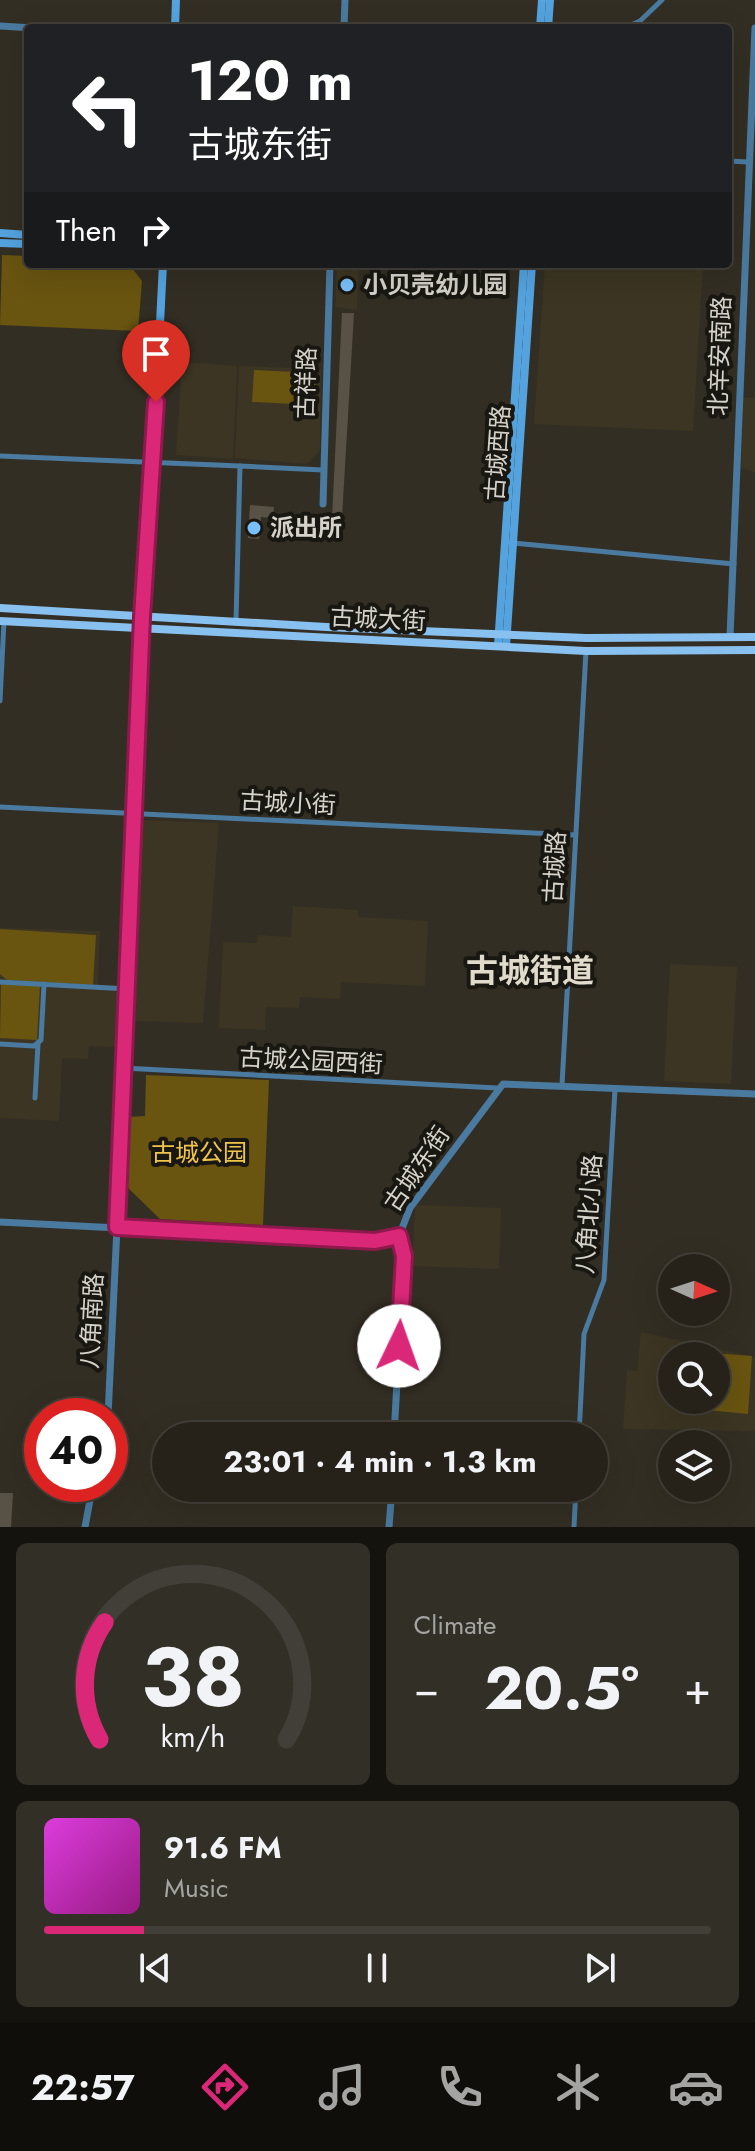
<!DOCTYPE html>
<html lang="en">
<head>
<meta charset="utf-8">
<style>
  :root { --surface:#26221a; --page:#322f27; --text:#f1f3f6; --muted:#a4a4a2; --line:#423f39; --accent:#db2777 }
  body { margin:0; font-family:Jost,"Noto Sans SC",sans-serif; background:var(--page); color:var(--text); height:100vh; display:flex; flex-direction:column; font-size:30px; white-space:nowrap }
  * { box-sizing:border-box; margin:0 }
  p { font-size:26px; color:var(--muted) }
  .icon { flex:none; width:44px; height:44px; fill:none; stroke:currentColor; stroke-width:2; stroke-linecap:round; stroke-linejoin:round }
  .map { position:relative; height:1527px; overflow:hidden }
  .details { display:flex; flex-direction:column; gap:16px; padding:16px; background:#15130e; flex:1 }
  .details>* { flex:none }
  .banner { position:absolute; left:24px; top:24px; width:708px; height:244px; border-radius:8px; box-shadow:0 8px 32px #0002,0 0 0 2px var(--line); background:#202124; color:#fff; overflow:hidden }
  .needle { width:52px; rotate:93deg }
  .controls { position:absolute; left:658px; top:1254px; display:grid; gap:16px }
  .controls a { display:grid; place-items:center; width:72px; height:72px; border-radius:50%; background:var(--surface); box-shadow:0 8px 32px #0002,0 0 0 2px var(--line); font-size:40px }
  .speed { position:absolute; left:24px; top:1398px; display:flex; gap:16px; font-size:40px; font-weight:700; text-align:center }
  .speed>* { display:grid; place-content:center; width:104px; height:104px; border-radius:50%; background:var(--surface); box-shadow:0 8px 32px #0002,0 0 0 2px var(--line); line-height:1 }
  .speed .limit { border:12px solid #d22; background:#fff; color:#111 }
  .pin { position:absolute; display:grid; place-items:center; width:68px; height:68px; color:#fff; margin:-82px -34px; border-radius:50% 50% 50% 0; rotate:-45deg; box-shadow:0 0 8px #0007 }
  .pin .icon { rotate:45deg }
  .me { position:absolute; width:88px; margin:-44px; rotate:3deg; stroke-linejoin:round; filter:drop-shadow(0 0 6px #0008) }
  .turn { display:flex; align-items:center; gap:28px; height:168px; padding:0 32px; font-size:36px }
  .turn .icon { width:104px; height:104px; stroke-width:2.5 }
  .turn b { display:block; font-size:56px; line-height:68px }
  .then { display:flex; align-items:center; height:76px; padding:0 32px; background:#0003; gap:16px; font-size:30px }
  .big { font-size:60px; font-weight:700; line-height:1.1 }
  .details .widget { flex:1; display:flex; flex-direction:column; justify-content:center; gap:12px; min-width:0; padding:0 28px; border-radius:12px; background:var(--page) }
  .details .dial { align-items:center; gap:0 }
  .dial svg { height:208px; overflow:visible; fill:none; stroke:var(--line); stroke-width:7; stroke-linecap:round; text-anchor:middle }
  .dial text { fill:var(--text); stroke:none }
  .song { display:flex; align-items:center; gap:24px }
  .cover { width:96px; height:96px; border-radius:12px; background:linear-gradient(135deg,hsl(300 70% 55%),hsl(310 70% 35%)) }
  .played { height:8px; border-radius:4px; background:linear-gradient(90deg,var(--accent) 15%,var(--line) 15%) }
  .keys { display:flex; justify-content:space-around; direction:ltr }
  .heat { display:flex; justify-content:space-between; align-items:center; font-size:44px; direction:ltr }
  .details .tiles { flex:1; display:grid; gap:16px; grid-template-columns:1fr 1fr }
  .widget:last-child { grid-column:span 2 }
  .trip { position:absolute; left:152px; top:1422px; width:456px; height:80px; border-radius:40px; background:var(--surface); box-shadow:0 8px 32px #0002,0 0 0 2px var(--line); font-weight:700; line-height:80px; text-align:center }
  .tabs { display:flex; height:128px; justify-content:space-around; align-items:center; background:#0f0e0a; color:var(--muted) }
  .tabs .icon { width:56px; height:56px }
  .tabs .active { color:var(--accent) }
  .tabs b { font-size:36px; color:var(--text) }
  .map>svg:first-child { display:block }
  .built { fill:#3c3523; fill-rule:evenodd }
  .green { fill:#695410 }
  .building { fill:#575245 }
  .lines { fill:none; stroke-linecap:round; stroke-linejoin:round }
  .minor { stroke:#4a7a9f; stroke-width:5 }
  .tertiary { stroke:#4a7a9f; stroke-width:7 }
  .secondary { stroke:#54a3df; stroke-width:8 }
  .primary { stroke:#88c1ef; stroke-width:8 }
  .route-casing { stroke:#8e194d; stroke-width:20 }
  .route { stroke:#db2777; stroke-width:14 }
  .poi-dot { fill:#78bff7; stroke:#191711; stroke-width:3 }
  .labels { text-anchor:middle; stroke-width:8; stroke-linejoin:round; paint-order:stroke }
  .poi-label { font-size:24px; font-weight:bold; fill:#d5d2ca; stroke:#191711; text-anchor:start }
  .street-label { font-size:24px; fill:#d5d2ca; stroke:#191711 }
  .park-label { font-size:24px; fill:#efc54c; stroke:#191711 }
  .district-label { font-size:32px; font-weight:bold; fill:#e1dbcc; stroke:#191711 }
</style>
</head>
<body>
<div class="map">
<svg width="755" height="1527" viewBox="0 0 755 1527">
  <rect width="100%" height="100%" fill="#332e23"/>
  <!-- built -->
  <g class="built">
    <path d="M337,264h22l-2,46 -22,-3z"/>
    <path d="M545,264h158l-10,167 -159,-7z"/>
    <path d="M182,362l55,4 -4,93 -57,-4z"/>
    <path d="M239,366l82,3 -1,81 -13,14 -72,-6z"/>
    <path d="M743,397l12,1v74l-14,-4z"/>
    <path d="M141,820l78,3 -16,200 -72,-2z"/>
    <path d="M293,906l65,4v7l70,4 -3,65 -84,-4 -1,17 -40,-2 -1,11 -33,-1 -1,23 -46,-2 4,-86 34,1 1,-8 33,2z"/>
    <path d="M0,928l100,3 -2,54 24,1 -4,61 -29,-1 -1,13 -26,-1 -3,63 -59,-3z"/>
    <path d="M670,964l67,3 -6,117 -67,-3z"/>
    <path d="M415,1205l86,3 -2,61 -87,-3z"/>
    <path d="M641,1332l114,25v74l-132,-2 4,-59 10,1zM672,1356h44v44h-44z"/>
  </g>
  <!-- green -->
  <g class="green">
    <path d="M2,255l26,1v8h101l13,17 -4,50 -138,-6z"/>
    <path d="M254,370l62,3 -2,32 -62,-3z"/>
    <path d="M0,929l96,6 -3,50 -86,-5 -7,-6z"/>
    <path d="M1,983l39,3 -3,54 -37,-2z"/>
    <path d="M146,1075l123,5 -6,145 -103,-6 -35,-34 4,-68 16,-1z"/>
    <path d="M711,1353l41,3 -4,58 -42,-4 1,-10h9v-44h-5z"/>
  </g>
  <!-- building -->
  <g class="building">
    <path d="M342,313h12l-12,205h-10z"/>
    <path d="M250,505l24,2 -1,11 -12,-1 -2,22 -11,-1z"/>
    <path d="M0,1493h13l-2,34h-11z"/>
  </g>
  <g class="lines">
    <!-- minor -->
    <g class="minor">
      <path d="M549,26h80l11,-5 22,-21"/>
      <path d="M728,161l20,1"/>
      <path d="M0,456l240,10"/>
      <path d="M513,543l221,21"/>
      <path d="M236,621l4,-155 83,4"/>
      <path d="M0,701l4,-80"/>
      <path d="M0,807l575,28"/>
      <path d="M0,982l128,7"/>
      <path d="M0,1044l34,2 7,-6 3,-56"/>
      <path d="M123,1068l374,20"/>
      <path d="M562,1085l24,-434"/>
      <path d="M35,1098l3,-54"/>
      <path d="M117,1227l25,-610 14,-215"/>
      <path d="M579,1436l5,-102 20,-54 11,-191"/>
      <path d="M574,1527l2,-39"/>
    </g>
    <!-- tertiary -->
    <g class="tertiary">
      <path d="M0,26l33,2"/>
      <path d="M344,28l1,-28"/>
      <path d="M323,504l7,-240"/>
      <path d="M730,637l25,-609"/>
      <path d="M0,1222l375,19 24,-5"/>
      <path d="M399,1236l11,-28 93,-124 252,10"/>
      <path d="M108,1416l9,-189"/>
      <path d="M394,1436l10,-180 -5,-20"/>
      <path d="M85,1527l8,-43"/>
      <path d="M389,1527l3,-39"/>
    </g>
    <!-- secondary -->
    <g class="secondary">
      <path d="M175,28l1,-28"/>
      <path d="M540,28l2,-28"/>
      <path d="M548,28l2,-28"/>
      <path d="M0,233l28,2"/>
      <path d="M0,243l28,1"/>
      <path d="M156,402l7,-138"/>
      <path d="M498,645l26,-381"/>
      <path d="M506,646l26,-382"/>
    </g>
    <!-- primary -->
    <g class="primary">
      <path d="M0,608l326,19 260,11 169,-1"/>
      <path d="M0,621l586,30 169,-1"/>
    </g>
  </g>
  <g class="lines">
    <!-- route casing -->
    <g class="route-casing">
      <path id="route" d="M156,402l-14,215 -25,610 258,14 24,-5 5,20 -5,90"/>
    </g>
    <!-- route -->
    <use href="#route" class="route"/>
  </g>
  <!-- markers -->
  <g class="poi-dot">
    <circle cx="347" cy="285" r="8"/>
    <circle cx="254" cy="528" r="8"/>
  </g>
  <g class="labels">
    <!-- poi labels -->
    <g class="poi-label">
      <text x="363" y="293">小贝壳幼儿园</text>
      <text x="270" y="536">派出所</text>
    </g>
    <!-- street labels -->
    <g class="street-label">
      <text transform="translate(720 356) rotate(-88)" y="8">北辛安南路</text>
      <text transform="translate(306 383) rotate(-88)" y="8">古祥路</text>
      <text transform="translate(498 453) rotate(-86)" y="8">古城西路</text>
      <text transform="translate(378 619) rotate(3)" y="8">古城大街</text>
      <text transform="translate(288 803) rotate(3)" y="8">古城小街</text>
      <text transform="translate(555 867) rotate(-87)" y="8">古城路</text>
      <text transform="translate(311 1061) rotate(3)" y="8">古城公园西街</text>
      <text transform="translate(417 1169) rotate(-56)" y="8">古城东街</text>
      <text transform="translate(589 1214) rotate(-86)" y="8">八角北小路</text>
      <text transform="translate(92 1321) rotate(-87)" y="8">八角南路</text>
    </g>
    <!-- park labels -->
    <g class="park-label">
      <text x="199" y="1161">古城公园</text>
    </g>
    <!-- district labels -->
    <g class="district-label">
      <text x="530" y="982">古城街道</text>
    </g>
  </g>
</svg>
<div class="controls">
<a><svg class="needle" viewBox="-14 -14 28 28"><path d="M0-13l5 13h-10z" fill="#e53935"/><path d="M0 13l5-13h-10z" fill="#a4a4a2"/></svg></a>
<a><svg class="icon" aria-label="search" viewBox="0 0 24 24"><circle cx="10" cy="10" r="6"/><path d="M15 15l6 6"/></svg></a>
<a><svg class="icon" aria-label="layers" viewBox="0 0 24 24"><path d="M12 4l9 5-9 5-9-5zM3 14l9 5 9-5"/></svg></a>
</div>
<div class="speed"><div class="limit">40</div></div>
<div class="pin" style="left:156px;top:402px;background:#d93025"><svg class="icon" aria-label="arrive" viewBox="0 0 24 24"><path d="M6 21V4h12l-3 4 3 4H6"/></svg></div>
<svg class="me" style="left:399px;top:1346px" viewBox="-20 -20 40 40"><circle r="19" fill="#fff"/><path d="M0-13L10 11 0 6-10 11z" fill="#db2777"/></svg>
<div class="trip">23:01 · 4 min · 1.3 km</div>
<div class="banner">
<div class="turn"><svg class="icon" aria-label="left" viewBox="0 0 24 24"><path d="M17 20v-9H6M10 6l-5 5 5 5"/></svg><div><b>120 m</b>古城东街</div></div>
<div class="then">Then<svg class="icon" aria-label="right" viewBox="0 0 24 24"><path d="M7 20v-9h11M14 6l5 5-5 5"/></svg></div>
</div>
</div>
<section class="details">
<div class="tiles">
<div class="widget dial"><svg viewBox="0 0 100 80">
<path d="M14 69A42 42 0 1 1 86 69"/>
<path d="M14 69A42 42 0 0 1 16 24" stroke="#db2777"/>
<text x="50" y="56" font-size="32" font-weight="700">38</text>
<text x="50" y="72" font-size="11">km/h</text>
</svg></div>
<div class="widget"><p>Climate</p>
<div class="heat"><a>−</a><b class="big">20.5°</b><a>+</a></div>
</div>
<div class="widget">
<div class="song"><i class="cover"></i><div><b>91.6 FM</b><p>Music</p></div></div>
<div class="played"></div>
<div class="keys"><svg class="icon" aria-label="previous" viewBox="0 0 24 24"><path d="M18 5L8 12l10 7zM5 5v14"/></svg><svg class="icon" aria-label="pause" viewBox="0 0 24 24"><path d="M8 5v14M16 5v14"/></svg><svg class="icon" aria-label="next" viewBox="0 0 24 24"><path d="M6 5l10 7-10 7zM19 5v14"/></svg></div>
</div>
</div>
</section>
<nav class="tabs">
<b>22:57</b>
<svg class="icon active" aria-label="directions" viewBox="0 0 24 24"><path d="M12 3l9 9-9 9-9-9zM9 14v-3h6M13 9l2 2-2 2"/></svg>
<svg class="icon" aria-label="music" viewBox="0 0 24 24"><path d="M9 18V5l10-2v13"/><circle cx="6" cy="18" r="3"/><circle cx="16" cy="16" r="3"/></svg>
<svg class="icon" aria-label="phone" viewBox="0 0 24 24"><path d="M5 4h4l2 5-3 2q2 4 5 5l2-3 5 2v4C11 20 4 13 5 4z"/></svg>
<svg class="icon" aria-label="climate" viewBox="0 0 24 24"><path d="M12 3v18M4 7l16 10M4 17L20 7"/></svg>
<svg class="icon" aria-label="car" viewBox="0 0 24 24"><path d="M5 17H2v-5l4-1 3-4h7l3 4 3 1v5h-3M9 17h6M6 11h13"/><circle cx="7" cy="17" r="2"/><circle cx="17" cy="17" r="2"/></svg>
</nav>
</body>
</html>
